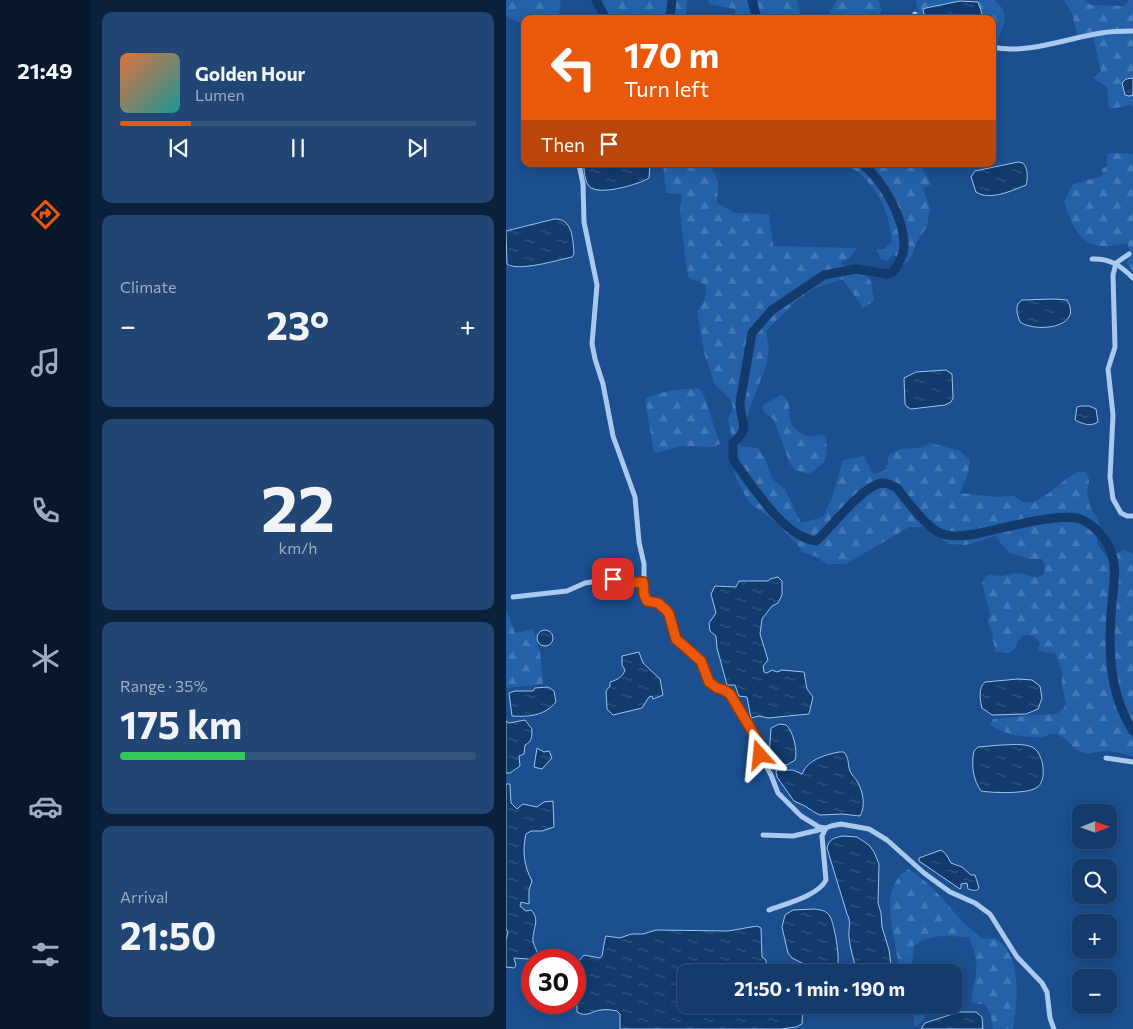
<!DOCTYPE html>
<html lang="en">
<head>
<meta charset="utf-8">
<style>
  :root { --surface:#143b6b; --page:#214673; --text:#f1f3f6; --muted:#9dadc1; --line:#33557e; --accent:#ea580c }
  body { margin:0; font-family:Commissioner,sans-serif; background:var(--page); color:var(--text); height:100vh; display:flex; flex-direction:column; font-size:19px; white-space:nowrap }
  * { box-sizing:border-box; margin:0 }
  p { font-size:16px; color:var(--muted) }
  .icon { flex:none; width:28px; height:28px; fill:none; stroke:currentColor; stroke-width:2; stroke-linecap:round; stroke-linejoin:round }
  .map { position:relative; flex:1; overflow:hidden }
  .drawer { display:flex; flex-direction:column; gap:12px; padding:12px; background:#0b203b; width:416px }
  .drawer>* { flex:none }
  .hud { position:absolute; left:15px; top:15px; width:475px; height:152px; border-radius:10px; box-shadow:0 2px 12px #0003,0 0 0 1px var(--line); background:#ea580c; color:#fff; overflow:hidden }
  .needle { width:32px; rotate:89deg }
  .tools { position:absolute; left:566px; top:804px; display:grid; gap:10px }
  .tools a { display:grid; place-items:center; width:45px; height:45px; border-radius:10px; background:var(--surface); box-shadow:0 2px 12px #0003,0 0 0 1px var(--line); font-size:25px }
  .speed { position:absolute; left:15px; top:949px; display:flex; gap:10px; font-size:25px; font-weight:700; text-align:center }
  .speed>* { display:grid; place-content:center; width:65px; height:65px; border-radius:50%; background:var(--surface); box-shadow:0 2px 12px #0003,0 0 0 1px var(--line); line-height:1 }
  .speed .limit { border:8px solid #d22; background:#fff; color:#111 }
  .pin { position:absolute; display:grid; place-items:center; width:42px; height:42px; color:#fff; margin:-21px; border-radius:10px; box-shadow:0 2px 8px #0006 }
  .me { position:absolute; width:55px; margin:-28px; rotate:342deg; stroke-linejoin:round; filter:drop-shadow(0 0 4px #0008) }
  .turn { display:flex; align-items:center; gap:18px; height:105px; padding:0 20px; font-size:22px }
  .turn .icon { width:65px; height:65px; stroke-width:2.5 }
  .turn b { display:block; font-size:35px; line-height:42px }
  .then { display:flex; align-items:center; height:48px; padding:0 20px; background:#0003; gap:10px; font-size:19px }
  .big { font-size:38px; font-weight:700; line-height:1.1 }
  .drawer .tile { flex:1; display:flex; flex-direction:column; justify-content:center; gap:8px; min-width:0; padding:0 18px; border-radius:10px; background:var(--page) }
  .drawer .dial { align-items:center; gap:0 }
  .dial b { font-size:65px; line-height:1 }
  .song { display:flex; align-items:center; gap:15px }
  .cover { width:60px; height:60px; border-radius:8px; background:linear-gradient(135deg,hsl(20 70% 55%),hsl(180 70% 35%)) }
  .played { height:5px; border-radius:2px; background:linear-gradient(90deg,var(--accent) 20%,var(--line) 20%) }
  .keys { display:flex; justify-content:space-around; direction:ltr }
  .heat { display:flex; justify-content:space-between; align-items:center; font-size:28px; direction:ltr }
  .charge { height:8px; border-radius:4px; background:linear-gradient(90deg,#34c759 35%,var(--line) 0) }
  .trip { position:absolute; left:171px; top:964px; width:285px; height:50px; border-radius:10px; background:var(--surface); box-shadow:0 2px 12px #0003,0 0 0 1px var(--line); font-weight:700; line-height:50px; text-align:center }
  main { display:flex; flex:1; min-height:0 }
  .tabs { display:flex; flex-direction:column; width:90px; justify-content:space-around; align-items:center; background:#08182b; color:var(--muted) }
  .tabs .icon { width:35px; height:35px }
  .tabs .selected { color:var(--accent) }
  .tabs b { font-size:22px; color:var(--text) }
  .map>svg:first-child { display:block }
  .forest { fill:url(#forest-firs) }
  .water { fill:url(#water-ripples); stroke:#9cc4f0 }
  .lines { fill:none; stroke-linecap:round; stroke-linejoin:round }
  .canal { stroke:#123a6d; stroke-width:9 }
  .street { stroke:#a9c9ee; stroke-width:5 }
  .route-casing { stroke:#983908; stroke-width:12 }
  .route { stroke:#ea580c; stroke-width:9 }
</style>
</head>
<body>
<main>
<nav class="tabs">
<b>21:49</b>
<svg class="icon selected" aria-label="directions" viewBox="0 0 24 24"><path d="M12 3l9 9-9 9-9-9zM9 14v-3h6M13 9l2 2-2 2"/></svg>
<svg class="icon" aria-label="music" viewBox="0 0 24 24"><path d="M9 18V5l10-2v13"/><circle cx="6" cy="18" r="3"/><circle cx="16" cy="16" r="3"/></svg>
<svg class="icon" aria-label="phone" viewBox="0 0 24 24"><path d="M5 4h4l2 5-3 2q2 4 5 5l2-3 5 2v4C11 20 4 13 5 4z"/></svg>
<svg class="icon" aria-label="climate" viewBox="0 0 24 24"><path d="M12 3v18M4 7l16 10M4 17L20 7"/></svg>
<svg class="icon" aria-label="car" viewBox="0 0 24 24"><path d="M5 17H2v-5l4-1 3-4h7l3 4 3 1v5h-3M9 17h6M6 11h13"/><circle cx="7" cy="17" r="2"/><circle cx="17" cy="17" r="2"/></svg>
<svg class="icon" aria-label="filters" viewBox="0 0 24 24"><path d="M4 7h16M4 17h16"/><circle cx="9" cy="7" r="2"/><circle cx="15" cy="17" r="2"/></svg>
</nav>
<section class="drawer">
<div class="tile">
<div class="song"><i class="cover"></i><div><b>Golden Hour</b><p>Lumen</p></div></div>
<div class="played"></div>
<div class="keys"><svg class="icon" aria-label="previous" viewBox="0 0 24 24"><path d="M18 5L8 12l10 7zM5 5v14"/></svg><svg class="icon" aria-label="pause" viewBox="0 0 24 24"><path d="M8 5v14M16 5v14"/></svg><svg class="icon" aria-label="next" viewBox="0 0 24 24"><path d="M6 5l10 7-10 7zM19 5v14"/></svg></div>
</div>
<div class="tile"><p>Climate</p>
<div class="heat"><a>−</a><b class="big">23°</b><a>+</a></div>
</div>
<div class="tile dial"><b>22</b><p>km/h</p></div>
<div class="tile"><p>Range · 35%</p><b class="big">175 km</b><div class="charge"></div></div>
<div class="tile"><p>Arrival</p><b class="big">21:50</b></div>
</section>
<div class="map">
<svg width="627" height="1029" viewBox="0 0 627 1029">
  <defs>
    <pattern id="forest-firs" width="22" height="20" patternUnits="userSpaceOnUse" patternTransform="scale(1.25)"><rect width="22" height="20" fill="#2461a8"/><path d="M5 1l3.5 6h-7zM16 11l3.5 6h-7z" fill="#4579b5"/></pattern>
    <pattern id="water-ripples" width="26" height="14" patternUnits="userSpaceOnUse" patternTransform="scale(1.25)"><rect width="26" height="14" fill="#123a6d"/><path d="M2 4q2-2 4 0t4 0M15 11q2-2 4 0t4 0" fill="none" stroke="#365883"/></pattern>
  </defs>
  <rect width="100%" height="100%" fill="#1b4f8f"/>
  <!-- forest -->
  <g class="forest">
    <path d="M0,0h53l2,4 -3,15h-33v20l-4,-2v-14l-15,-6z"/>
    <path d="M94,0h87l-1,12 -2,7h-70l-9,-8z"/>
    <path d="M203,0h88l4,18 11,1 17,-5 8,-14h41l4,10 -5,9h-143l1,-10 -27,-5z"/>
    <path d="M410,0h42l2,1 -34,7 -3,2 2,9h-6z"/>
    <path d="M474,0h14l9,9 2,11 -8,23 -5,1v-25h-8l-6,-17z"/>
    <path d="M558,0h20l7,5 33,1 5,-6h4v108l-1,-3 -23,4 -2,-22 -14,-9 8,-7 -9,-39 -15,2 -5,-20z"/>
    <path d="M605,153l22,1v118l-6,-9c3,-7 3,-13 0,-20 -41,11 -52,-6 -63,-42l9,-17 29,-8v-7l5,-3v-12z"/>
    <path d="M157,164h46l9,16 -1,23 18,10 34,1 4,32 84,2 -7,10 -9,4 8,11 17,1 5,8 3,19 -11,7 -20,-29 -30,10 -17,12 -30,30 3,19 -3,16 -18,47 -9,33 19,2 6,9 9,23 12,9 16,34 22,-6 9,-19 11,-38 21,-4 9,18 13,-4 3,-15 11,-6 20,-1 11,-5 29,8 10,9 -2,13 -8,20 35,4 19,-1 9,6h11l15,-9 18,-15 13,-7 7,2 2,8 -2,12 3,13 9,16 -2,22 10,14 17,-8 9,4v202c-8,-2 -15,-4 -23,-5 -10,-1 -22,5 -31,0 -9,-5 -15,-18 -26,-17 -4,0 -8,3 -11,3 -13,2 -44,-4 -52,-13l3,-5 43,-4 20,-1 7,-5 3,-5 -4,-18v-14l-6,-18 -18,-3 2,-8 -6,-7 -10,-1 -6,6 -3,8 -6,4 -13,-1c-4,-11 -2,-21 -9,-30l3,-7 -8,-32 3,-6 4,-2 14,1 11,-3 10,1 9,3h6l5,-3 1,-8 -3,-7h-13l-20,-6 -14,-17 -29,9 -17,-1 -25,-17h-15l-63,37h-19l-10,-7 -14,-5 -7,-9 -23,-23 -23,-17 -13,-22 -8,-27 3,-16 -4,-19 5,-11 -2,-8 -16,-15 -11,-32 -7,-42c9,-7 8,-16 9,-26l-17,-7 -2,-6 -7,-62 2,-16 -16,-1z"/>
    <path d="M339,164h75l11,20 -8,5 7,19 -3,18 -10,16 -7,18 -7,5 -9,-11 -7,7 -6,-2 -5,-10h9l7,-8c-3,-32 -17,-61 -47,-77z"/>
    <path d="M193,388l4,5 17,51 -8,3 -31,-1 -24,7 -3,-2 -9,-50 2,-4 25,-7z"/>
    <path d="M275,395c12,7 7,16 9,26 2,7 12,14 19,15 4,1 9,-1 13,-2l4,3c2,23 2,24 -17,37l-14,-4 -5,-6 -16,-44 -10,-8 -1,-7z"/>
    <path d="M0,609l9,24 18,-4 7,23 3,32 -37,4z"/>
    <path d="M402,869c24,14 38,35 56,54 6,6 13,11 19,16l11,-1c4,3 9,6 12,10 15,20 11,58 7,81h-20l-2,-12 -5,-12 -14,-2c-1,-11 3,-19 4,-29 2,-12 -2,-25 -7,-36 -20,-3 -39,-4 -55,8l-2,20 2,6h-15c-1,-32 -25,-81 9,-103z"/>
    <path d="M407,1005h16l-6,16 -8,6z"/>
  </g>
  <!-- water -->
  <g class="water">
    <path d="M454,1l18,1 6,17h-59l-2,-10 3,-1z"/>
    <path d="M627,78v17l-4,1 -4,-1 -3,-12 4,-4z"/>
    <path d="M512,162l5,1c5,5 5,16 3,22 -15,6 -36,16 -50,7l-5,-15 4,-6z"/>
    <path d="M77,164h67l-1,14c-9,6 -52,19 -60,8 -5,-6 -4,-15 -6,-22z"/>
    <path d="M48,219c19,-1 19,21 20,35l-2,3c-14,3 -54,15 -65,7l-1,-33z"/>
    <path d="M548,299l13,1c17,28 -31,33 -47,22 -3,-8 -6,-17 2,-22z"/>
    <path d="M440,370l6,4 1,24 -2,4 -6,3 -34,4 -4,-2 -2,-3 -1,-26 12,-6z"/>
    <path d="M575,406h8l7,3 2,13c-8,5 -15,2 -23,-2l2,-13z"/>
    <path d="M272,577l4,4v14l-4,8 -6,3 -10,13 -2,15 8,26 -5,6 1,6 3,1 5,-3 5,2 5,-2 22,2 3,17 6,8 -4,17 -41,4 -9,-2 -8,2 -4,-21 -8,-1 -4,-11h-8l-10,-37 -1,-12 -6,-5 -1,-8 7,-10 -5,-19 4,-8 21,1 3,-6h29l2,-2z"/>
    <circle cx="39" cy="638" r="8"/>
    <path d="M133,652l4,11 17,16 3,16 -10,4 -1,-3 -3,1 -7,11 -29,7 -6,-6 -1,-18 4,-5v-4c7,-2 13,-5 15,-12l-3,-5v-9z"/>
    <path d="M512,679l14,1 8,6 2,12 -4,11 -12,5 -34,1 -10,-7c-2,-8 -4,-20 3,-26z"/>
    <path d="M42,687l6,4 2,11c-12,14 -27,15 -44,14l-3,-23 6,-2h18l2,-3z"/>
    <path d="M19,720l7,9c0,7 0,13 -7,16l-1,9 -5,2 1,10 -10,7h-4v-52l3,2z"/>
    <path d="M273,724l7,1c7,5 12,26 9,35l-8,5 -13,-3 -5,-7 2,-27z"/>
    <path d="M495,745c9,0 22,-2 31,2 12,5 16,35 4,41 -10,6 -44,5 -55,3 -8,-11 -10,-27 -7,-40l4,-4z"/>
    <path d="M31,748l7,4 5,-1 3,7 -10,11 -8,-2z"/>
    <path d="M333,752h5c6,8 3,11 6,19 2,5 5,6 7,10 6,10 9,25 3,35l-18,-2 -22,1 -6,-3 -9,-6 -11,-5 -17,-24 -1,-5 1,-2h16l9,4c6,-15 23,-19 37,-22z"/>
    <path d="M0,784h4l1,19 6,6 6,-5 14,3 7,-5 9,-1 1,26 -12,4h-11l-5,3c-4,17 -2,32 6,47l-3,9v14l-8,-2 -1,4 6,5 5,-1c10,10 1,19 2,31 1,6 6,13 7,19l-26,-2 2,8 -2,2 -8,-1v-27l2,-8 -2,-3z"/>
    <path d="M336,836l15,1 12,8 5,7 5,12 -1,39 3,10 1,14 7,23 3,22h-35c-3,-11 -7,-23 -8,-35 -1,-9 3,-14 -2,-23l-20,-66c2,-9 7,-10 15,-12z"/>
    <path d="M435,850l5,4 5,9 11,4 9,8h4l4,13c-2,4 -7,2 -11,1l-1,-6 -6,1v4l-1,1 -41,-28v-3z"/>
    <path d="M309,909c5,1 10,1 14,6 5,6 10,38 9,46 0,5 -1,8 -4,11h-14l-28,-14 -4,-5 -6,-26 3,-12 8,-5z"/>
    <path d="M251,926l4,2 1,29 4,3v6l11,6h-91v33h117l-1,19 -6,3 -15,2h-161v-15l-3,-3c-5,-1 -11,-2 -16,-1 -10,1 -14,8 -24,2v-49l7,-8 16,3 2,-2 3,-17 1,-3 14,2 11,-4h12l13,-4 72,1z"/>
    <path d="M453,1012h17l6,5 1,12h-62l4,-6z"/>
  </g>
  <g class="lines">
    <!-- canal -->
    <g class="canal">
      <path d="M90,0l10,19"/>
      <path d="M246,0l5,19"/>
      <path d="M164,19l2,-19"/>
      <path d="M356,164c21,16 43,55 42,83 -1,9 -5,17 -11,25l-6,2 -31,-5 -32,6 -52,35 -20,23 -12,70c0,20 12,24 -7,40v15l3,6c19,25 47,72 80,77 15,-13 47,-56 66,-58 5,0 10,2 15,5 9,12 28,37 41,44 11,6 26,4 37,2 24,-4 88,-24 108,-14 8,4 17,13 22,20 14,21 9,40 7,63 -4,44 -4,89 21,128"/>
    </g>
    <!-- street -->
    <g class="street">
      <path d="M409,14l1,5"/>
      <path d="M486,47c33,8 76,-9 109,-14 11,-2 21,-2 32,-2"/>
      <path d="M73,164l4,20 1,38 13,63 -5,59 3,15 8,25 10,52 22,61 4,45 5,22v30l3,7 11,2 8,7 3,4 7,25 25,22 8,21 8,6 7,2 6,4 28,47 2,14 11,20 7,18 23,23 18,11 7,1"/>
      <path d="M623,254l-13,9 -3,12 2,72 -7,22 5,46 -3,62 3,22 8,14 6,3h6"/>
      <path d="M586,259c18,-1 29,7 41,19"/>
      <path d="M7,597l54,-6 18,-8 28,-4 14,4 16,-1"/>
      <path d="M600,758l27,4"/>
      <path d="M257,835l30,1 30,-7"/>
      <path d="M263,910c16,-6 49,-14 57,-30l-4,-44 4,-8 5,-2 10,-2 28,5 18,11 37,33 26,19 25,11 15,11 27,43 25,26 5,9 3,26 4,11"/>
    </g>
  </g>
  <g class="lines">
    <!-- route casing -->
    <g class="route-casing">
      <path id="route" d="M107,579l14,4 16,-1 1,12 3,7 11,2 8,7 3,4 7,25 25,22 8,21 8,6 7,2 6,4 28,47 2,14"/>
    </g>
    <!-- route -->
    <use href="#route" class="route"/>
  </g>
</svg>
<div class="tools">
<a><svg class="needle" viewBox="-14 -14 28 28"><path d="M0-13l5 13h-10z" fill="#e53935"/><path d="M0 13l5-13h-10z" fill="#9dadc1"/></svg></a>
<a><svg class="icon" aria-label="search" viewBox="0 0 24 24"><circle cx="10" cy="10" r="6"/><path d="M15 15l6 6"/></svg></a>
<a>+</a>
<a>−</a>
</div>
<div class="speed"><div class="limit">30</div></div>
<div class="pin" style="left:107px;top:579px;background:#d93025"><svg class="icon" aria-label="arrive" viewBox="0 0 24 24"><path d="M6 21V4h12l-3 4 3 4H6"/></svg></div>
<svg class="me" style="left:254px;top:755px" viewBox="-20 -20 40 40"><path d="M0-17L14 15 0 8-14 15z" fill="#ea580c" stroke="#fff" stroke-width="4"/></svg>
<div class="trip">21:50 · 1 min · 190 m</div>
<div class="hud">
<div class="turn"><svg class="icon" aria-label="left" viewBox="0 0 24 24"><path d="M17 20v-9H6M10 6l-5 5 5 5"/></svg><div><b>170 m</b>Turn left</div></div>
<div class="then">Then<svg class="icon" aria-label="arrive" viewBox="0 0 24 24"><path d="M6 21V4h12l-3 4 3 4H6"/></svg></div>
</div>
</div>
</main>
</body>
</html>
